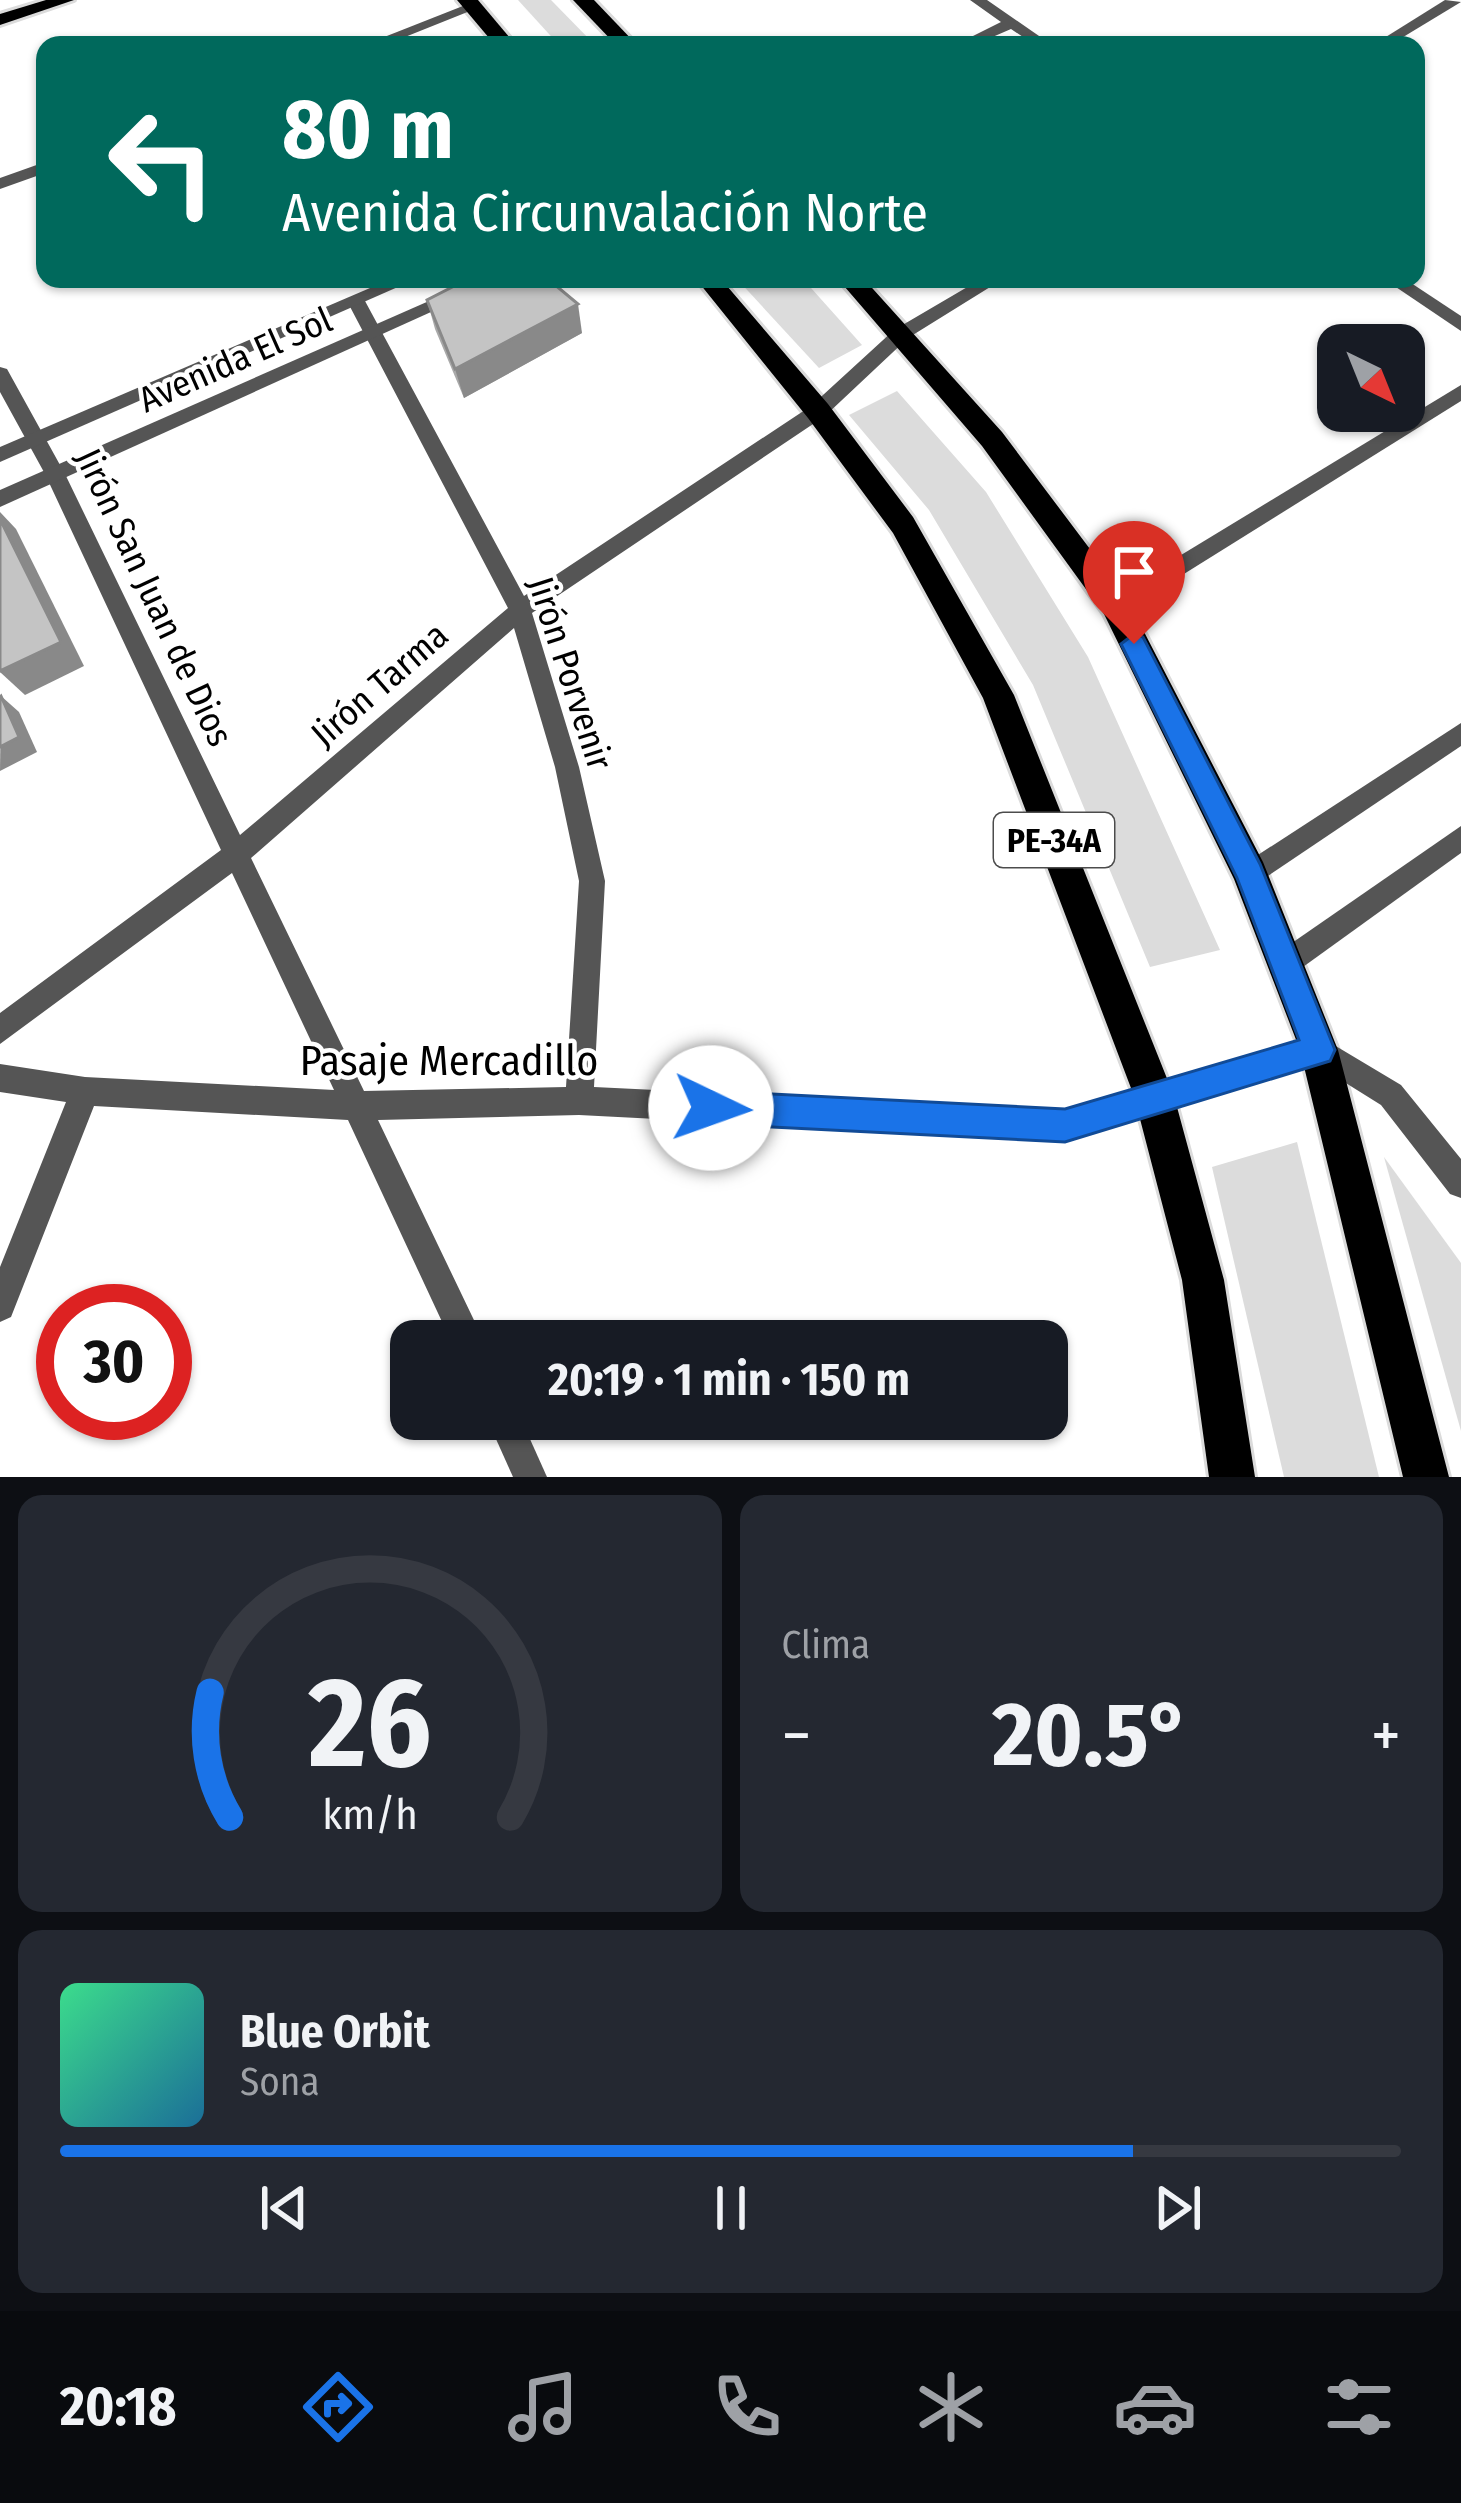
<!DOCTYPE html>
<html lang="es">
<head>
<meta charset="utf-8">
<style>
  :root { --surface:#171b24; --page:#242831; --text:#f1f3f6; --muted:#9ea1a6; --line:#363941; --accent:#1a73e8 }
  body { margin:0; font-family:"Fira Sans Condensed",sans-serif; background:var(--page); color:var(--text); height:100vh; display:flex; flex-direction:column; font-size:45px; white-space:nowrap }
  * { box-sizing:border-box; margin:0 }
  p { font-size:39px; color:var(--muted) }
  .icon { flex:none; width:66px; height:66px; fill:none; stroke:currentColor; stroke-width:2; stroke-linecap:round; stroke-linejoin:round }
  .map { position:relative; height:1477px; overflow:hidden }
  .drawer { display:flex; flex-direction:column; gap:18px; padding:18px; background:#0d0f14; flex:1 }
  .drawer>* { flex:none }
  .top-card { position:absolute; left:36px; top:36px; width:1389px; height:252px; border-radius:24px; box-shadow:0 3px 9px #0004; background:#00695c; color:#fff; overflow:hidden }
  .needle { width:78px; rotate:137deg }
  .tools { position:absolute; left:1317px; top:324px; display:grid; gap:24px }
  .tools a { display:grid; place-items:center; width:108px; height:108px; border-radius:24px; background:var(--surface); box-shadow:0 3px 9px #0004; font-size:60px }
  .speed { position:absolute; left:36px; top:1284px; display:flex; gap:24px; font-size:60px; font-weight:700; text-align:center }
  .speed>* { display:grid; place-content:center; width:156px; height:156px; border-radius:50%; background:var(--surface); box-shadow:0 3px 9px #0004; line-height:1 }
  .speed .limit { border:18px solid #d22; background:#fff; color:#111 }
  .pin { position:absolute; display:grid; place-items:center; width:102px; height:102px; color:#fff; margin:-123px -51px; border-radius:50% 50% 50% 0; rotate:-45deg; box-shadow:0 0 12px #0007 }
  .pin .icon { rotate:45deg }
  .me { position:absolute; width:132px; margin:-66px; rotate:93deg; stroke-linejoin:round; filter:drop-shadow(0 0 9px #0008) }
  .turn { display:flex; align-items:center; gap:42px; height:252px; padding:0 48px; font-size:54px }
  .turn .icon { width:156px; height:156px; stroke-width:2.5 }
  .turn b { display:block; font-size:84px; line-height:102px }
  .big { font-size:90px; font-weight:700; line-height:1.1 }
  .drawer .widget { flex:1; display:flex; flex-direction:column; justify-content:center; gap:18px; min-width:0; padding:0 42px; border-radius:24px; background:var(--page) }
  .drawer .dial { align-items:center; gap:0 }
  .dial svg { height:312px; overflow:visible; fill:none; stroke:var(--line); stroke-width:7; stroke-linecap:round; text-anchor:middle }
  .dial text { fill:var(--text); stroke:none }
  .song { display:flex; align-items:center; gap:36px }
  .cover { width:144px; height:144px; border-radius:18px; background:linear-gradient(135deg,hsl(150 70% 55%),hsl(200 70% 35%)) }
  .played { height:12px; border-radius:6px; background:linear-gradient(90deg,var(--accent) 80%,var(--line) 80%) }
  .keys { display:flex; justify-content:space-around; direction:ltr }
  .heat { display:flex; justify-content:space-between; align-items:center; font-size:66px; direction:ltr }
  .drawer .tiles { flex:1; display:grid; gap:18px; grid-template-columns:1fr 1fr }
  .widget:last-child { grid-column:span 2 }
  .trip { position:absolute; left:390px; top:1320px; width:678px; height:120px; border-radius:24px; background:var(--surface); box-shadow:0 3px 9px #0004; font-weight:700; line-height:120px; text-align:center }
  .dock { display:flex; height:192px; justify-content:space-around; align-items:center; background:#090b0e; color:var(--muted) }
  .dock .icon { width:84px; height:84px }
  .dock .on { color:var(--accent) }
  .dock b { font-size:54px; color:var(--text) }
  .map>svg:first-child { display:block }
  .green { fill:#dcdcdc }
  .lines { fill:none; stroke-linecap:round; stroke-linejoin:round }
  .primary-casing { stroke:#dbdbdb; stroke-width:6 }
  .trunk-casing { stroke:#dbdbdb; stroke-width:6 }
  .minor { fill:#555; fill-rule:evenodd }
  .tertiary { fill:#555; fill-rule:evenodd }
  .primary { fill:#000; fill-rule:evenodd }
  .trunk { fill:#000; fill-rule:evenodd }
  .wall { fill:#a9a9a9 }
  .shaded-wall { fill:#898989 }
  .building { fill:#c4c4c4; stroke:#898989; stroke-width:3 }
  .route { fill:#1a73e8; stroke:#114b97; stroke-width:3 }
  .labels { text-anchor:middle; stroke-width:9; stroke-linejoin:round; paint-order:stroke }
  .shield { fill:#fff; stroke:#4c4c4c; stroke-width:3 }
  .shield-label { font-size:33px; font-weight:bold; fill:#000 }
  .street-label { font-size:36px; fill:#000; stroke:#fff }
  .near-street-label { font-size:42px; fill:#000; stroke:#fff }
</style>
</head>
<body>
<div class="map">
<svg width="1461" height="1477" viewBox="0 0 1461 1477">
  <rect width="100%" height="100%" fill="#fff"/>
  <!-- green -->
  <g class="green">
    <path d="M518,0h33l44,45h-36z"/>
    <path d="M737,279h66l59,66 -43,23z"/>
    <path d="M897,391l89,101 102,165 132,293 -70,17 -117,-282 -104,-175 -80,-95z"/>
    <path d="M1297,1142l82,335h-95l-72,-310z"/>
    <path d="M1384,1157l77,106v168z"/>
  </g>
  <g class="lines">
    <!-- primary casing -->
    <g class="primary-casing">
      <path id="primary" d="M46,0h28l-74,25v-11z"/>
    </g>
    <!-- trunk casing -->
    <g class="trunk-casing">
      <g id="trunk">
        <path d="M457,0h21l38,45h-21z"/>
        <path d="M573,0h21l43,45h-21z"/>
        <path d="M696,279h25l107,125 85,113 101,178 160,401 50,184 31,197h-46l-27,-197 -48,-184 -151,-398 -90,-165 -85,-115z"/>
        <path d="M838,279h26l138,153 124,165 137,265 75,188 111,427h-46l-103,-427 -66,-171 -130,-265 -122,-168z"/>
      </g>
    </g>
    <!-- minor -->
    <g class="minor">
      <path d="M970,0h17l65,45h-17l-24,-16 -37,16h-19l46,-23z"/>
      <path d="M1445,0l16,2 -71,43h-17z"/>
      <path d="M468,4l12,3 -95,38h-21z"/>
      <path d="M45,162v11l-45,16v-11z"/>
      <path d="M981,279h22l-95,59 -83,78 -293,197 47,154 26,114 -11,206 471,23 254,-74 82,49 60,74v39l-11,-4 -69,-89 -64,-40 -252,75 -486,-25 -201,5 106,221h-33l-103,-221 -254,-14 -83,211 -11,5v-55l66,-165 -66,-10v-28l85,13 249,13 -102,-217 -232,171v-31l221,-163 -176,-376 -45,-82v-25l7,2 58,105 175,361 268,-227 -161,-307 3,-4h12l3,4 159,295 287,-190 83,-76zM514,628l41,139 24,114 -13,206 -202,4 -113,-233z"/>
      <path d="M1384,279h21l56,37v15z"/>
      <path d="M1461,385v16l-338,211h-16l-3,-6 3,-6z"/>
      <path d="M487,1419h34l26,58h-34z"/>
    </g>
    <!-- tertiary -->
    <g class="tertiary">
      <path d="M391,279h25l-416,183v-15z"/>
      <path d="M479,279h25l-504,228v-17z"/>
      <path d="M1461,723v23l-202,136 -9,4 -9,-4 -4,-8 4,-8z"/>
      <path d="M1461,826v27l-165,119 -10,4 -10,-4 -3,-9 3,-9z"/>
    </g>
    <!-- primary -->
    <use href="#primary" class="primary"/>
    <!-- trunk -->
    <use href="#trunk" class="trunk"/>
  </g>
  <!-- wall -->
  <path class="wall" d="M427,300l155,33 -118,65 -29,-69z"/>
  <!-- shaded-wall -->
  <g class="shaded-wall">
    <path d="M578,304l4,29 -118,65 -9,-29z"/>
    <path d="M0,512l16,17 68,137 -59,29 -25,-23z"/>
    <path d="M1,696l18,16 18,40 -37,19z"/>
  </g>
  <!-- building -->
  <g class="building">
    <path d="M468,279h80l30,25 -123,65 -28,-69z"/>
    <path d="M0,519l61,123 -61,29z"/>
    <path d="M1,696l18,41 -19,10v-50z"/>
  </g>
  <!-- route -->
  <path class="route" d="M1134,634l9,3 117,227 75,186 -5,11 -265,81 -354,-18 -11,-4 -5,-12 5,-12 11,-5 354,18 234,-69 -62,-162 -116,-234z"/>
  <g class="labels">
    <!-- shield labels -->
    <rect class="shield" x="994" y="813" width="120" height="54" rx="9"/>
    <g class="shield-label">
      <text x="1054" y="852">PE-34A</text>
    </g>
    <!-- street labels -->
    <g class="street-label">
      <text transform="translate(235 359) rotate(-24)" y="13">Avenida El Sol</text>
      <text transform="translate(155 597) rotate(65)" y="13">Jirón San Juan de Dios</text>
      <text transform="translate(571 673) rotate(72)" y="13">Jirón Porvenir</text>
      <text transform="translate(379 684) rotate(-41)" y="13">Jirón Tarma</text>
    </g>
    <!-- near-street labels -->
    <g class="near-street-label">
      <text x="449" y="1075">Pasaje Mercadillo</text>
    </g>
  </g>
</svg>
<div class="tools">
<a><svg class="needle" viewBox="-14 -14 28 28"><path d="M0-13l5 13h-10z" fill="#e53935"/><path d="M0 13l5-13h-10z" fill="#9ea1a6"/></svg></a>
</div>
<div class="speed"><div class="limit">30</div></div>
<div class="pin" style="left:1134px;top:644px;background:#d93025"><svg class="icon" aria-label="arrive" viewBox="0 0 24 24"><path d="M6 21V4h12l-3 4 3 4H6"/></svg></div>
<svg class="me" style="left:711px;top:1108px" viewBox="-20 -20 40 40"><circle r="19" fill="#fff"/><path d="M0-13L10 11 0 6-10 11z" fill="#1a73e8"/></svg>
<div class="trip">20:19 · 1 min · 150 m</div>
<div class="top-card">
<div class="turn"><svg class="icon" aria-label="left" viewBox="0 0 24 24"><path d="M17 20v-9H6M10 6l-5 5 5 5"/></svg><div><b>80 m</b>Avenida Circunvalación Norte</div></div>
</div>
</div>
<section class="drawer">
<div class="tiles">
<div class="widget dial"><svg viewBox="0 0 100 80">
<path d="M14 69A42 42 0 1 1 86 69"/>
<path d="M14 69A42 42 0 0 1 9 37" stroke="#1a73e8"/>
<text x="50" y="56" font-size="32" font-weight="700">26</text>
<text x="50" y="72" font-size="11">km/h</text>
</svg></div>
<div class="widget"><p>Clima</p>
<div class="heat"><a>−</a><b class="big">20.5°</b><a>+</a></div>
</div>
<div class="widget">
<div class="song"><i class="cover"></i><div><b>Blue Orbit</b><p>Sona</p></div></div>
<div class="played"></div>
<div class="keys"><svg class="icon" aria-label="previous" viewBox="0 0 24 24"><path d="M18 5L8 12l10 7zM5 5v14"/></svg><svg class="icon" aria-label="pause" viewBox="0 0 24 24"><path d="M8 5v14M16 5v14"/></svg><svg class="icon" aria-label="next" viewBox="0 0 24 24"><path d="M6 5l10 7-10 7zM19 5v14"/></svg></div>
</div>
</div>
</section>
<nav class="dock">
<b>20:18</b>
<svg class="icon on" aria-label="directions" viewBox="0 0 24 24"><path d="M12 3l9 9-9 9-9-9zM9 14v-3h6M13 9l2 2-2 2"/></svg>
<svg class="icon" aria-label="music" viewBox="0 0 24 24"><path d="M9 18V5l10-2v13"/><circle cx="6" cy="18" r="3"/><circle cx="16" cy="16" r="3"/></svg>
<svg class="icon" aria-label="phone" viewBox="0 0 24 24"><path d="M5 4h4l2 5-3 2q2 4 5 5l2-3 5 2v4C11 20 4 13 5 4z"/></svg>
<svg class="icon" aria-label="climate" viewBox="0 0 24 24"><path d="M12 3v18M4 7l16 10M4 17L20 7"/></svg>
<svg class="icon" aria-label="car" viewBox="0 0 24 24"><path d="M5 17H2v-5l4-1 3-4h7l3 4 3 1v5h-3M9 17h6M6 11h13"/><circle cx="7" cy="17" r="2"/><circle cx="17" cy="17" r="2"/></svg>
<svg class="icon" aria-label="filters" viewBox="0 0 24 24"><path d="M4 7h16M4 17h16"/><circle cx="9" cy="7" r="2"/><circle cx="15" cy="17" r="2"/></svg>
</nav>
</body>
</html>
